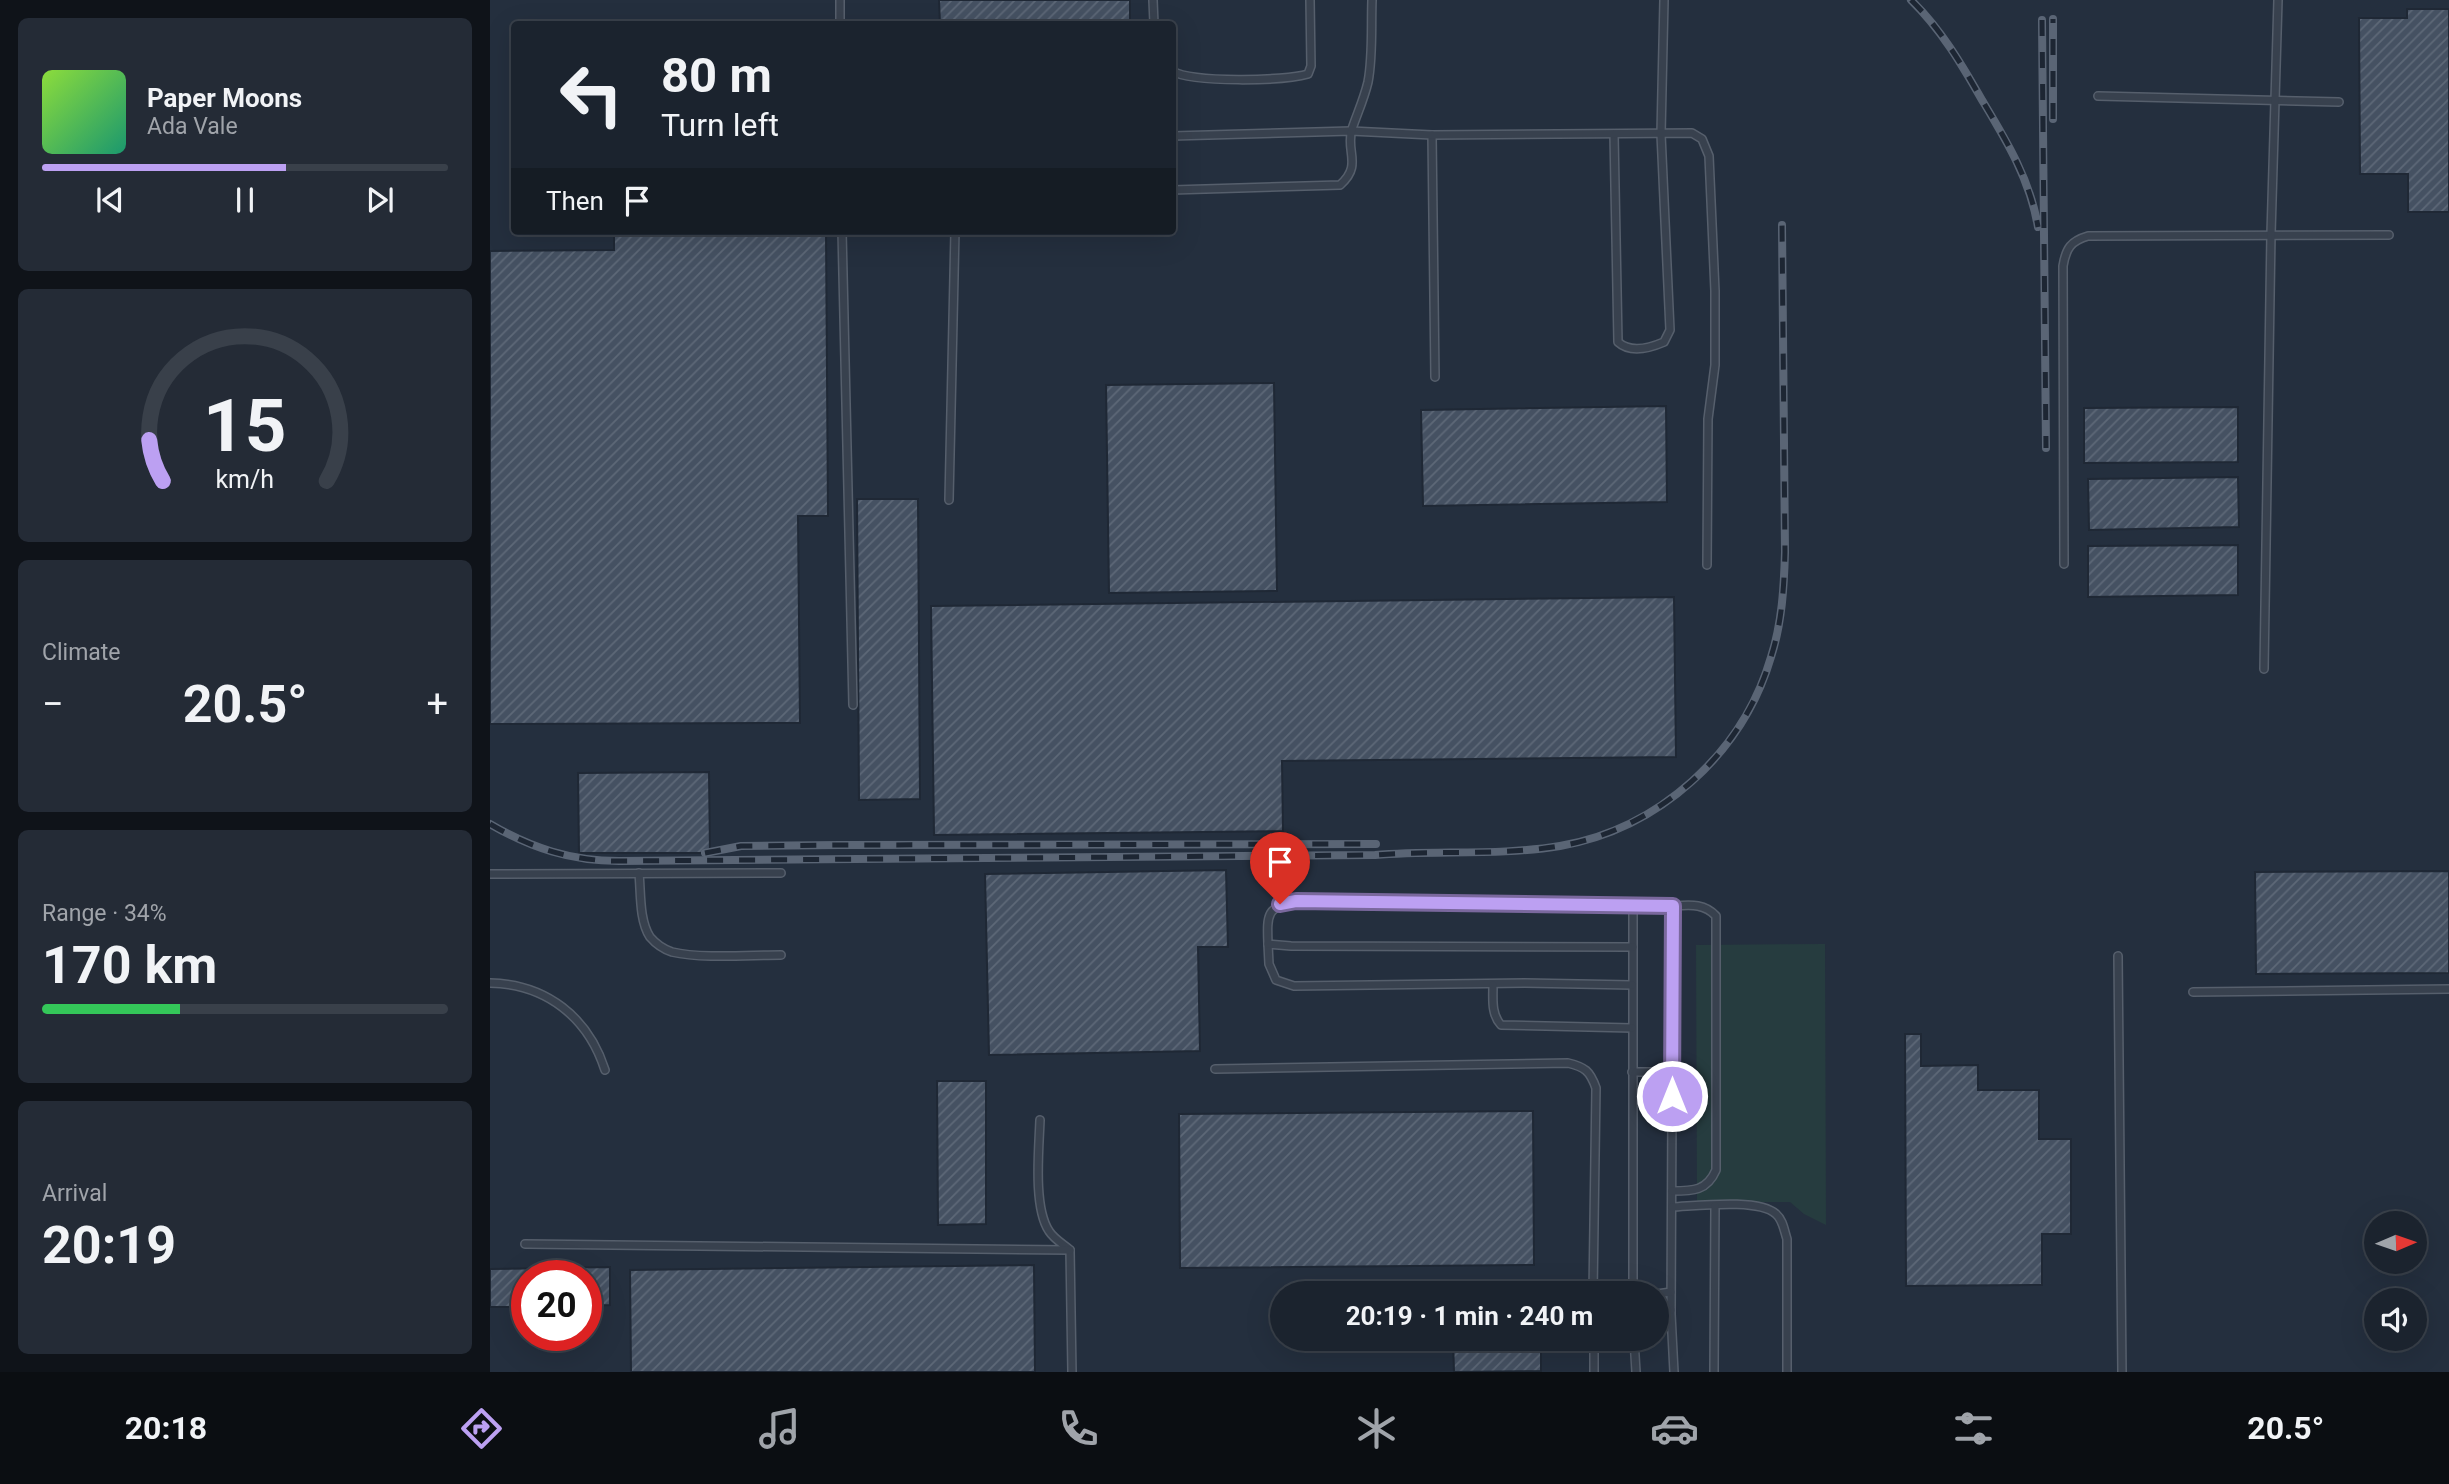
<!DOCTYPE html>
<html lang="en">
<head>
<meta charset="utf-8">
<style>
  :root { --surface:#1b232e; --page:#242b36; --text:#f1f3f6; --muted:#a0a4aa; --line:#39404a; --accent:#bca0f2 }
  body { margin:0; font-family:Roboto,sans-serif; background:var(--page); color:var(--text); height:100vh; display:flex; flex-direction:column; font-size:26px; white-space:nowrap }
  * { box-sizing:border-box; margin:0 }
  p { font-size:23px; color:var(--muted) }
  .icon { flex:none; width:38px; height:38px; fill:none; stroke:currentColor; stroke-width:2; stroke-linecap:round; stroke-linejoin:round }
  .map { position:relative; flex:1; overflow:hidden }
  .details { display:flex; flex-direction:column; gap:18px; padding:18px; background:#0f1319; width:490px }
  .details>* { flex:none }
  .guide { position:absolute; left:21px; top:21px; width:665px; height:214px; border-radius:7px; box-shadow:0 7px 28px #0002,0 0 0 2px var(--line); background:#1b232e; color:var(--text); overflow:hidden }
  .needle { width:46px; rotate:88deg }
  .buttons { position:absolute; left:1874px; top:1211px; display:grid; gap:14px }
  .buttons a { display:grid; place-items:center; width:63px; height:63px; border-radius:50%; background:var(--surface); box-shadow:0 7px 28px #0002,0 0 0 2px var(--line); font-size:35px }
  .speed { position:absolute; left:21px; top:1260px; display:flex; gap:14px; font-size:35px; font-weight:700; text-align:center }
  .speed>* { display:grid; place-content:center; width:91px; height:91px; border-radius:50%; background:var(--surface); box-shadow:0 7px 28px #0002,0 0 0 2px var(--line); line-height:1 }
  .speed .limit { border:10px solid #d22; background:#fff; color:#111 }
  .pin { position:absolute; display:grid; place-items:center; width:60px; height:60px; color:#fff; margin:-72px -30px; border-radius:50% 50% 50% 0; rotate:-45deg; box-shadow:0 0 7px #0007 }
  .pin .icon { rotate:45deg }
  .me { position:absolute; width:77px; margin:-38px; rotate:0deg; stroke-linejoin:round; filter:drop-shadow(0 0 5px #0008) }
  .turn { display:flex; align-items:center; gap:24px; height:147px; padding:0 35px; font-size:32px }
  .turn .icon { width:91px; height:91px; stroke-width:2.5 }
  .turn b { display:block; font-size:49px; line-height:60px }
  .then { display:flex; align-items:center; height:66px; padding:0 35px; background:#0003; gap:14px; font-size:26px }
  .big { font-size:52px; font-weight:700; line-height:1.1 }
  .details .tile { flex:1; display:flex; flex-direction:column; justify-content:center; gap:10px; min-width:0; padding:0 24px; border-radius:10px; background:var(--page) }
  .details .dial { align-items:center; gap:0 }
  .dial svg { height:182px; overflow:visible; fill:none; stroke:var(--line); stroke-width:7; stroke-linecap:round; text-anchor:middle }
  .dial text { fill:var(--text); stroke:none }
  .song { display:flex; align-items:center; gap:21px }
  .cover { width:84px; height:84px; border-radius:10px; background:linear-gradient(135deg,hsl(90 70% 55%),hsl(160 70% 35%)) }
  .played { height:7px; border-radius:4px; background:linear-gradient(90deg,var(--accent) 60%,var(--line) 60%) }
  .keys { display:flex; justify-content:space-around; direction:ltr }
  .heat { display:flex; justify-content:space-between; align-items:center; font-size:38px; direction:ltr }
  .charge { height:10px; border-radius:5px; background:linear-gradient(90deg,#34c759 34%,var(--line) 0) }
  .trip { position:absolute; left:780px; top:1281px; width:399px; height:70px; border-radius:35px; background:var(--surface); box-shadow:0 7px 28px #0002,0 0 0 2px var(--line); font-weight:700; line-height:70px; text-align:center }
  .tab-bar { display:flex; height:112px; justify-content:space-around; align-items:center; background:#0b0e12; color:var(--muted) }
  .tab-bar .icon { width:49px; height:49px }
  .tab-bar .current { color:var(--accent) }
  .tab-bar b { font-size:32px; color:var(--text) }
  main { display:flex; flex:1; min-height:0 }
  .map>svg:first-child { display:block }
  .pitch { fill:#263c3f }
  .building { fill:url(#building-hatch); stroke:#1f2835; stroke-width:2 }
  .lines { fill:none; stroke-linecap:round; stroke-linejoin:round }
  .service-casing { stroke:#565f6c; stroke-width:10 }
  .service { stroke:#38414e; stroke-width:7 }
  .rail-casing { stroke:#5a6575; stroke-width:8 }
  .rail { stroke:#1d2633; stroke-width:5; stroke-dasharray:16; stroke-linecap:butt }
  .route-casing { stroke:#7a689d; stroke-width:18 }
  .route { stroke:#bca0f2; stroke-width:12 }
</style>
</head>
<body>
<main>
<section class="details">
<div class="tile">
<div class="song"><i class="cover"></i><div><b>Paper Moons</b><p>Ada Vale</p></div></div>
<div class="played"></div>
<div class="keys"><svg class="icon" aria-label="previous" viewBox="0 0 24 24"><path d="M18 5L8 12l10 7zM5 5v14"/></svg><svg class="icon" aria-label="pause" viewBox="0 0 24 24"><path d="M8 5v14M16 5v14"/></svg><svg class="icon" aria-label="next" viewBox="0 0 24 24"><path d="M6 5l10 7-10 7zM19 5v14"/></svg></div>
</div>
<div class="tile dial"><svg viewBox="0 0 100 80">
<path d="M14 69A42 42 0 1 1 86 69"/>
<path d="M14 69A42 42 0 0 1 8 51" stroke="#bca0f2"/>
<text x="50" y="56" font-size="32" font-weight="700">15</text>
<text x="50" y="72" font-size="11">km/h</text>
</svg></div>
<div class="tile"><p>Climate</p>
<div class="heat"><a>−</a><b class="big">20.5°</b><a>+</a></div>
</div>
<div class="tile"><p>Range · 34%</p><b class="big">170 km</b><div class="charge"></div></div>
<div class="tile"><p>Arrival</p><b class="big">20:19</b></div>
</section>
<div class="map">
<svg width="1959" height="1372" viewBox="0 0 1959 1372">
  <defs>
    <pattern id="building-hatch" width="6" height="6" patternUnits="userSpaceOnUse" patternTransform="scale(1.75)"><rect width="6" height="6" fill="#455162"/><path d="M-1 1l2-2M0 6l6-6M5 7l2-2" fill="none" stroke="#5d6877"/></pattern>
  </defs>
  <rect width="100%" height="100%" fill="#242f3e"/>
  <!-- pitch -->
  <path class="pitch" d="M1335,944l1,281 -22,-11 -14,-12h-93l-1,-257z"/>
  <!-- building -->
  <g class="building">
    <path d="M449,0h191v24h-190z"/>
    <path d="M1917,9h42v203h-41v-38h-48l-1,-156h48z"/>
    <path d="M124,231h212l2,285h-30l2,207 -310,1v-473l124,-1z"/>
    <path d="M784,383l3,208 -168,2 -3,-208z"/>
    <path d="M1176,406l1,96 -244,4 -2,-96z"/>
    <path d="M1748,407v55l-154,1v-55z"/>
    <path d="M1748,477l1,50 -150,3 -1,-51z"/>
    <path d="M367,499h61l2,300 -61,1z"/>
    <path d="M1748,545v50l-150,2v-51z"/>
    <path d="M1184,597l2,160 -394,4 1,70 -349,4 -3,-229z"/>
    <path d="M219,772l1,81h-131l-1,-80z"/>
    <path d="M736,870l2,77h-30l2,104 -211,4 -4,-181z"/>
    <path d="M1959,871v102l-193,1 -1,-102z"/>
    <path d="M1415,1034h16v32l57,-1v25h61v49h32v95h-29v51l-136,1z"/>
    <path d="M447,1081h49v143l-48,1z"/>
    <path d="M1043,1111l1,154 -354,3 -1,-154z"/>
    <path d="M544,1265l1,107h-404l-1,-102z"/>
    <path d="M120,1267v38l-24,1v-30h-59v31h-37v-38z"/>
    <path d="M963,1339h88v32l-87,1z"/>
  </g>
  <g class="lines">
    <!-- service casing -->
    <g class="service-casing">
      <g id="service">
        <path d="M663,0l1,24"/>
        <path d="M350,24v-24"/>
        <path d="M682,71c21,12 112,10 136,3l3,-8 -1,-66"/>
        <path d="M1608,96l241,6"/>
        <path d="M1124,134l4,208c12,11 32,6 46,0l6,-12 -9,-196 3,-134"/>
        <path d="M942,135l3,242"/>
        <path d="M682,136l179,-5 81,4 260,-2 10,6 7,17 6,135v74l-7,54 -1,146"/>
        <path d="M682,190l168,-5c23,-20 5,-34 12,-56 5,-15 12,-30 16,-47 5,-26 3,-55 4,-82"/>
        <path d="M352,231l11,474"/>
        <path d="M459,500l6,-269"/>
        <path d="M1574,564l-1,-298c3,-18 8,-25 25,-30l301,-1"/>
        <path d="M1774,669l7,-435 7,-234"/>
        <path d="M149,873c2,20 0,47 11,64 6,7 13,12 22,15 30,7 77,3 109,3"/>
        <path d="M0,874l291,-1"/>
        <path d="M1143,904v389"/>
        <path d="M778,944l1,20 7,16 18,6 231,-3 107,2"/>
        <path d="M1143,947l-342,-1 -23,-2c-1,-28 -2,-38 28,-43l377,5 -2,408 3,58"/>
        <path d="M1628,956l4,416"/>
        <path d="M0,983c56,1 98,34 115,87"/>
        <path d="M1003,985c0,14 -2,29 8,40l131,3"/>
        <path d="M1703,992l256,-3"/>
        <path d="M725,1069l353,-6c17,4 22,8 28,25l-3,205"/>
        <path d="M1142,1072h41"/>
        <path d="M550,1120c-1,29 -7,87 9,111 5,8 14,13 21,19l2,122"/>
        <path d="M1182,1191c21,0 35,0 44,-21v-254c-12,-13 -26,-11 -43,-10"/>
        <path d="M1182,1207c24,-1 87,-9 104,7 7,6 8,16 11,25v133"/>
        <path d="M35,1244l545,6"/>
        <path d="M1167,1294l14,-2"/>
        <path d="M1167,1310h14"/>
        <path d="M1104,1339v33"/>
        <path d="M1144,1339l2,33"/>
        <path d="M1224,1372l1,-166"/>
      </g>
    </g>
    <!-- service -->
    <use href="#service" class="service"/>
    <!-- rail casing -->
    <g class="rail-casing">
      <g id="rail">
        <path d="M1421,0c30,29 51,65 71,100 24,40 48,79 56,127"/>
        <path d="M1552,20l4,428"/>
        <path d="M1563,119v-100"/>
        <path d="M0,824c41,24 81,37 129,37l756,-6c61,-5 125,1 185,-9 99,-17 183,-93 211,-189 11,-34 13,-70 14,-105l-3,-327"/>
        <path d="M215,853l36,-7 99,-1 536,-1"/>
      </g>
    </g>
    <!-- rail -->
    <use href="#rail" class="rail"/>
  </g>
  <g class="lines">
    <!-- route casing -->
    <g class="route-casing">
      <path id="route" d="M790,904l16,-3 377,5 -1,190"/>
    </g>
    <!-- route -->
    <use href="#route" class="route"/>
  </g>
</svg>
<div class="buttons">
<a><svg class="needle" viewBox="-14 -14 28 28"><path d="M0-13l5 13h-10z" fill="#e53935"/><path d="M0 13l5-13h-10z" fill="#a0a4aa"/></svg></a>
<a><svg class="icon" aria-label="sound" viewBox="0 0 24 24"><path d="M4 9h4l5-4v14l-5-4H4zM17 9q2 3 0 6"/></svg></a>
</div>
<div class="speed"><div class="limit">20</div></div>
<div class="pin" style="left:790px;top:904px;background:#d93025"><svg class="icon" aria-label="arrive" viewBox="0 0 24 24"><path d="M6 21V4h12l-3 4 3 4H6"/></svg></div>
<svg class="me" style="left:1182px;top:1096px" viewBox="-20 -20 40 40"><circle r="17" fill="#bca0f2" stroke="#fff" stroke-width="3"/><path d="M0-11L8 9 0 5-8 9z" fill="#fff"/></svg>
<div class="trip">20:19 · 1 min · 240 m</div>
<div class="guide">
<div class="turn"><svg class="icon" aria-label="left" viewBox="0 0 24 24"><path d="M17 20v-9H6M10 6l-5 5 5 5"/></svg><div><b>80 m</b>Turn left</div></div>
<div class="then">Then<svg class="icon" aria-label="arrive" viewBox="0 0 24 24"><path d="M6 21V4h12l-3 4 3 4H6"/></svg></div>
</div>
</div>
</main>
<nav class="tab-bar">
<b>20:18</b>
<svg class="icon current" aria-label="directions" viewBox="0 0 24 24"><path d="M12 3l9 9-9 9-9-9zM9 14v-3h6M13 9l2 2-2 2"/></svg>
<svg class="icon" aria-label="music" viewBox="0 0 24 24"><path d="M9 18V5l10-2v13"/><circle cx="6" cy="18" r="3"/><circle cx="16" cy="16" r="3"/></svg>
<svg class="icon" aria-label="phone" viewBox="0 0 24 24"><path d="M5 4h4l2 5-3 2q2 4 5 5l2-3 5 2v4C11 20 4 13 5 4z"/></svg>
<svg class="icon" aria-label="climate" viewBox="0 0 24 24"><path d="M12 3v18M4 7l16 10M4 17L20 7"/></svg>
<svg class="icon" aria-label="car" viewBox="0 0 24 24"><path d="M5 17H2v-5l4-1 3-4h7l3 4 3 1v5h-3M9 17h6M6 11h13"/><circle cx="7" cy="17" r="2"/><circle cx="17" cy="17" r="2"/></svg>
<svg class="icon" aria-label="filters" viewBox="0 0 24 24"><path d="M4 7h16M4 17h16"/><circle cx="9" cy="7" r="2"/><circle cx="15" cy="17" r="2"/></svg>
<b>20.5°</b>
</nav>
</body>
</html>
